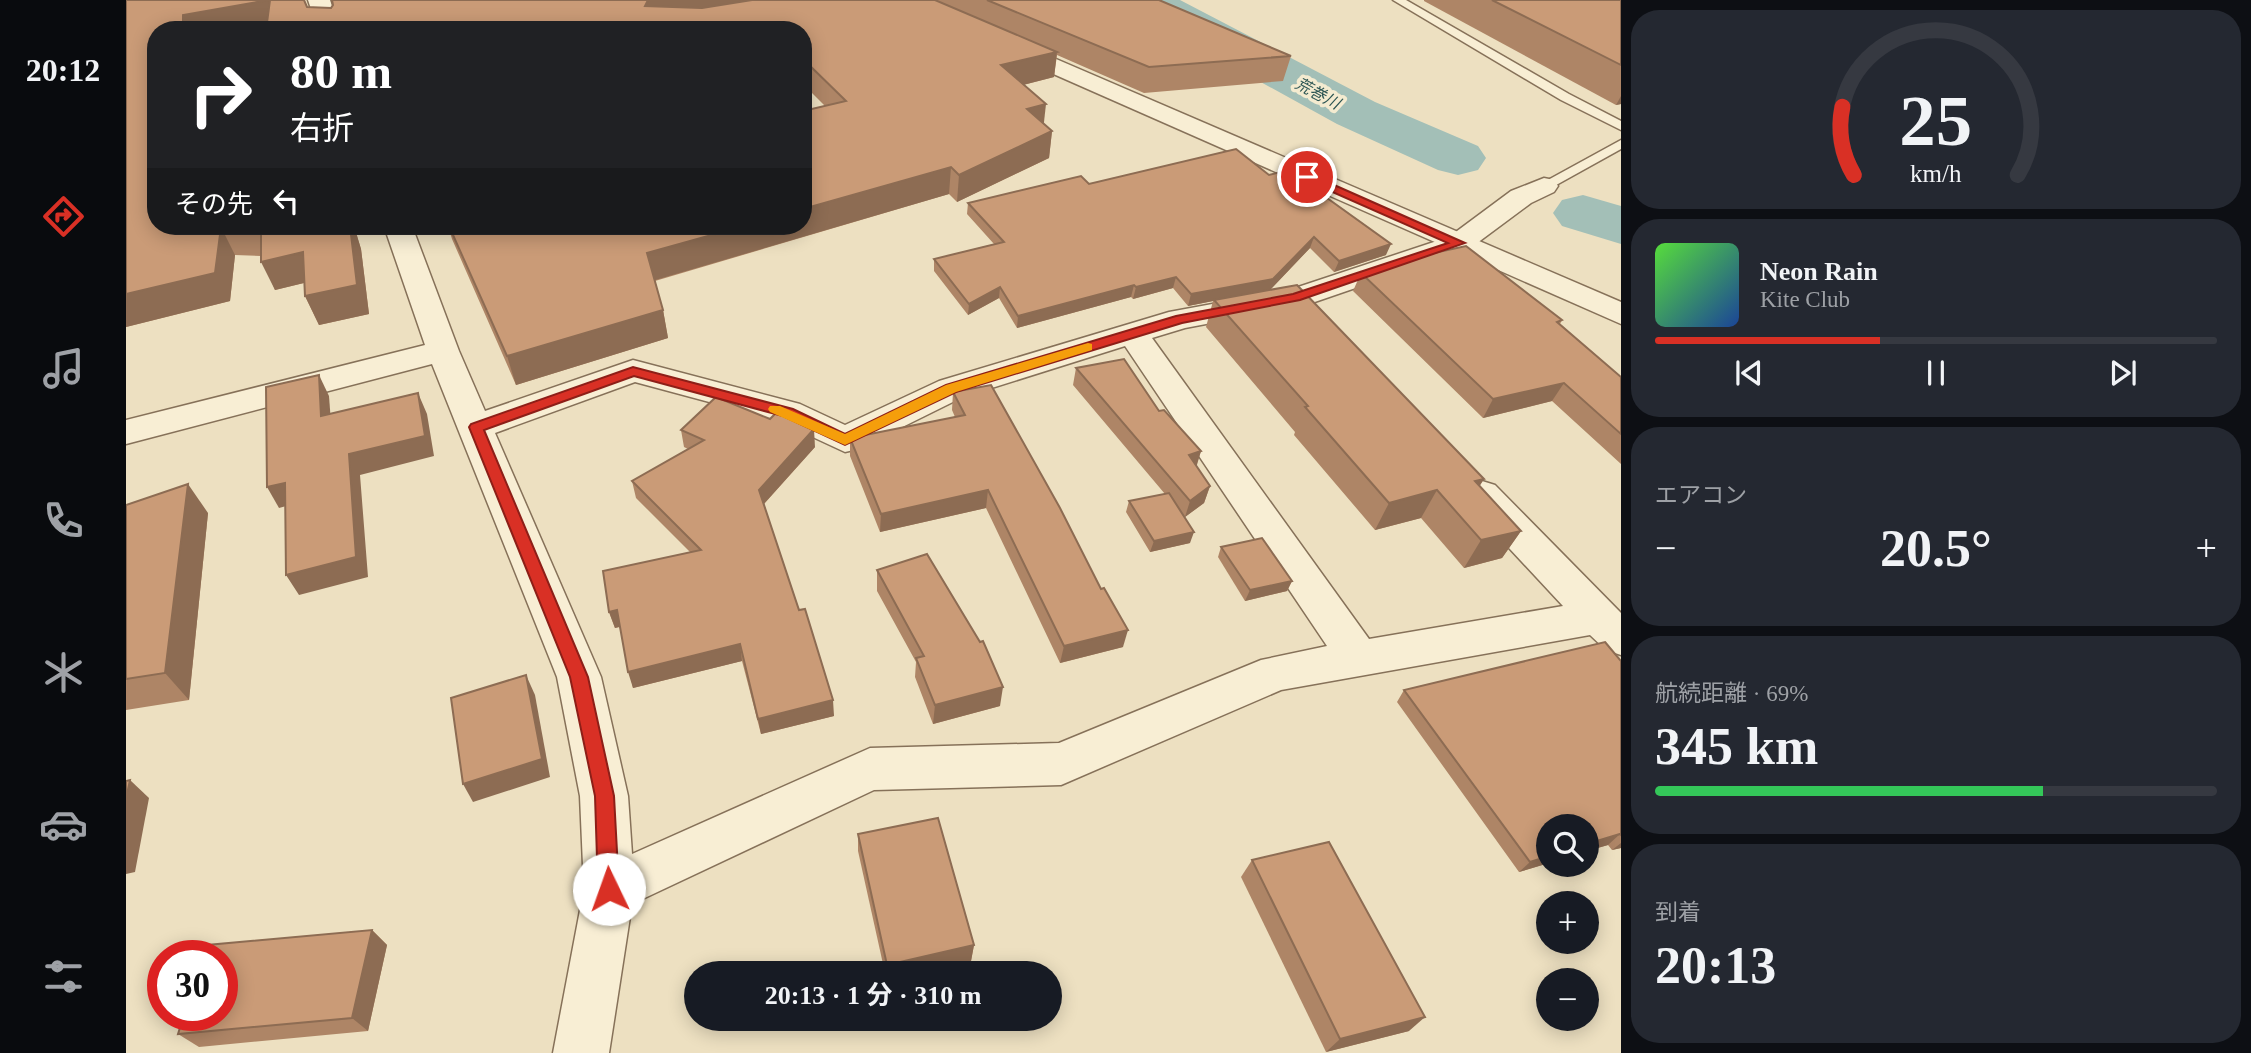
<!DOCTYPE html>
<html lang="ja">
<head>
<meta charset="utf-8">
<style>
  :root { --surface:#171b24; --page:#242831; --text:#f1f3f6; --muted:#9ea1a6; --line:#363941; --accent:#d93025 }
  body { margin:0; font-family:"Times New Roman","Noto Sans JP",serif; background:var(--page); color:var(--text); height:100vh; display:flex; flex-direction:column; font-size:26px; white-space:nowrap }
  * { box-sizing:border-box; margin:0 }
  p { font-size:23px; color:var(--muted) }
  .icon { flex:none; width:38px; height:38px; fill:none; stroke:currentColor; stroke-width:2; stroke-linecap:round; stroke-linejoin:round }
  .map { position:relative; flex:1; overflow:hidden }
  .panel { display:flex; flex-direction:column; gap:10px; padding:10px; background:#0d0f14; width:630px }
  .panel>* { flex:none }
  .banner { position:absolute; left:21px; top:21px; width:665px; height:214px; border-radius:28px; box-shadow:0 4px 18px #0003; background:#202124; color:#fff; overflow:hidden }
  .buttons { position:absolute; left:1410px; top:814px; display:grid; gap:14px }
  .buttons a { display:grid; place-items:center; width:63px; height:63px; border-radius:50%; background:var(--surface); box-shadow:0 4px 18px #0003; font-size:35px }
  .speed { position:absolute; left:21px; top:940px; display:flex; gap:14px; font-size:35px; font-weight:700; text-align:center }
  .speed>* { display:grid; place-content:center; width:91px; height:91px; border-radius:50%; background:var(--surface); box-shadow:0 4px 18px #0003; line-height:1 }
  .speed .limit { border:10px solid #d22; background:#fff; color:#111 }
  .pin { position:absolute; display:grid; place-items:center; width:60px; height:60px; color:#fff; margin:-30px; border:4px solid #fff; border-radius:50%; box-shadow:0 2px 7px #0007 }
  .me { position:absolute; width:77px; margin:-38px; rotate:357deg; stroke-linejoin:round; filter:drop-shadow(0 0 5px #0008) }
  .turn { display:flex; align-items:center; gap:24px; height:147px; padding:0 28px; font-size:32px }
  .turn .icon { width:91px; height:91px; stroke-width:2.5 }
  .turn b { display:block; font-size:49px; line-height:60px }
  .then { display:flex; align-items:center; height:66px; padding:0 28px; background:#0003; gap:14px; font-size:26px }
  .big { font-size:52px; font-weight:700; line-height:1.1 }
  .panel .widget { flex:1; display:flex; flex-direction:column; justify-content:center; gap:10px; min-width:0; padding:0 24px; border-radius:28px; background:var(--page) }
  .panel .dial { align-items:center; gap:0 }
  .dial svg { height:182px; overflow:visible; fill:none; stroke:var(--line); stroke-width:7; stroke-linecap:round; text-anchor:middle }
  .dial text { fill:var(--text); stroke:none }
  .song { display:flex; align-items:center; gap:21px }
  .cover { width:84px; height:84px; border-radius:10px; background:linear-gradient(135deg,hsl(110 70% 55%),hsl(220 70% 35%)) }
  .played { height:7px; border-radius:4px; background:linear-gradient(90deg,var(--accent) 40%,var(--line) 40%) }
  .keys { display:flex; justify-content:space-around; direction:ltr }
  .heat { display:flex; justify-content:space-between; align-items:center; font-size:38px; direction:ltr }
  .charge { height:10px; border-radius:5px; background:linear-gradient(90deg,#34c759 69%,var(--line) 0) }
  .trip { position:absolute; left:558px; top:961px; width:378px; height:70px; border-radius:35px; background:var(--surface); box-shadow:0 4px 18px #0003; font-weight:700; line-height:70px; text-align:center }
  main { display:flex; flex:1; min-height:0 }
  .tab-bar { display:flex; flex-direction:column; width:126px; justify-content:space-around; align-items:center; background:#090b0e; color:var(--muted) }
  .tab-bar .icon { width:49px; height:49px }
  .tab-bar .on { color:var(--accent) }
  .tab-bar b { font-size:32px; color:var(--text) }
  .map>svg:first-child { display:block }
  .lines { fill:none; stroke-linecap:round; stroke-linejoin:round }
  .river { fill:#a3bfb7; fill-rule:evenodd }
  .service-casing { stroke:#867159; stroke-width:3 }
  .minor-casing { stroke:#867159; stroke-width:3 }
  .tertiary-casing { stroke:#867159; stroke-width:3 }
  .service { fill:#f8eed4; fill-rule:evenodd }
  .minor { fill:#f8eed4; fill-rule:evenodd }
  .tertiary { fill:#f8eed4; fill-rule:evenodd }
  .wall { fill:#ae8566 }
  .shaded-wall { fill:#8d6c53 }
  .building { fill:#ca9b77; stroke:#8d6c53; stroke-width:2 }
  .route { fill:#d93025; stroke:#8d1f18; stroke-width:2 }
  .slow { fill:#f59e0b }
  .labels { text-anchor:middle; stroke-width:7; stroke-linejoin:round; paint-order:stroke }
  .far-water-label { font-size:16px; font-style:italic; fill:#2c5553; stroke:#f4ebd0 }
</style>
</head>
<body>
<main>
<nav class="tab-bar">
<b>20:12</b>
<svg class="icon on" aria-label="directions" viewBox="0 0 24 24"><path d="M12 3l9 9-9 9-9-9zM9 14v-3h6M13 9l2 2-2 2"/></svg>
<svg class="icon" aria-label="music" viewBox="0 0 24 24"><path d="M9 18V5l10-2v13"/><circle cx="6" cy="18" r="3"/><circle cx="16" cy="16" r="3"/></svg>
<svg class="icon" aria-label="phone" viewBox="0 0 24 24"><path d="M5 4h4l2 5-3 2q2 4 5 5l2-3 5 2v4C11 20 4 13 5 4z"/></svg>
<svg class="icon" aria-label="climate" viewBox="0 0 24 24"><path d="M12 3v18M4 7l16 10M4 17L20 7"/></svg>
<svg class="icon" aria-label="car" viewBox="0 0 24 24"><path d="M5 17H2v-5l4-1 3-4h7l3 4 3 1v5h-3M9 17h6M6 11h13"/><circle cx="7" cy="17" r="2"/><circle cx="17" cy="17" r="2"/></svg>
<svg class="icon" aria-label="filters" viewBox="0 0 24 24"><path d="M4 7h16M4 17h16"/><circle cx="9" cy="7" r="2"/><circle cx="15" cy="17" r="2"/></svg>
</nav>
<div class="map">
<svg width="1495" height="1053" viewBox="0 0 1495 1053">
  <rect width="100%" height="100%" fill="#ede0c1"/>
  <g class="lines">
    <!-- river -->
    <g class="river">
      <path d="M997,0h57l195,102 103,44 8,12 -8,12 -20,5 -20,-5 -101,-46 -207,-114z"/>
      <path d="M1457,195l38,11v38l-59,-18 -9,-13 9,-13z"/>
    </g>
    <!-- service casing -->
    <g class="service-casing">
      <g id="service">
        <path d="M1267,0h13l163,94 52,27v9l-60,-30z"/>
        <path d="M1495,140v9l-72,40 -5,1 -7,-4z"/>
      </g>
    </g>
    <!-- minor casing -->
    <g class="minor-casing">
      <g id="minor">
        <path d="M182,0h22l10,30h-22z"/>
        <path d="M1418,178l10,2 4,6 -4,6 -23,11 -62,46 -163,56 -121,23 -33,10 217,301 194,-33 -94,-101 -6,-10 6,-10 13,-4 13,4 126,128v42l-15,-5 -16,-15 -309,55 -220,95 -187,5 -242,114 -23,149h-56l31,-164 -4,-93 -23,-119 -125,-313 -306,80v-24l299,-75 -41,-119h28l47,125 26,60 148,-51 167,44 45,21 94,-44 230,-69 120,-22 160,-53 62,-46zM999,346l202,300 -66,14 -202,83 -189,5 -238,106 -4,-58 -27,-119 -106,-244 140,-51 141,38 69,32 13,-3 105,-52z"/>
      </g>
    </g>
    <!-- tertiary casing -->
    <g class="tertiary-casing">
      <path id="tertiary" d="M881,38l614,264v22l-622,-274 -3,-5 3,-5z"/>
    </g>
    <!-- service -->
    <use href="#service" class="service"/>
    <!-- minor -->
    <use href="#minor" class="minor"/>
    <!-- tertiary -->
    <use href="#tertiary" class="tertiary"/>
  </g>
  <!-- wall -->
  <g class="wall">
    <path d="M0,0l205,8 2,-3 -1,-5h827l132,56 -8,25 -139,12 -87,-38 -3,22 -31,8 21,39 8,7 -3,27 -92,44 -8,-8 -294,87 8,29 5,28 -152,47 -64,-146 -4,-13h355l22,-120 -22,-22v-54l-537,-3 -110,3v196h198l7,23 8,65 -50,11 -14,-29 -1,-13 -29,7 -14,-34 -26,-1 -5,46 -104,26z"/>
    <path d="M1298,0h197v104l-5,1 -192,-104z"/>
    <path d="M1143,175l117,80 -52,17 -24,-24 -39,41 213,190 -5,7 42,45 -19,27 -38,10 -43,-50 -46,12 -81,-95 1,-3 -89,-105 7,-26 -25,5 -15,-18 -40,11 -2,-2 -114,31 -18,-30 -31,17 -34,-44v-12l60,-15 -27,-30 1,-11 121,-19z"/>
    <path d="M1235,273l201,47 -2,4 61,53v87l-69,-63 -69,17 -130,-127z"/>
    <path d="M950,368l83,43 42,40 -5,15 14,20 -6,17 -19,14 5,26 -40,9 -24,-40 3,-11 36,-7 -92,-109z"/>
    <path d="M827,392l170,255 -63,16 -74,-155 -106,24 -30,-76v-18l105,-21 -3,-7z"/>
    <path d="M555,430l134,17 -51,57 70,212 -73,18 -19,-73 -109,27 -13,-61 -5,1 -6,-16 81,-60 -54,-54 -4,-17 56,-32 -4,-2z"/>
    <path d="M0,505l82,8 -19,187 -63,10z"/>
    <path d="M1095,547l71,34 -5,10 -42,10 -27,-44z"/>
    <path d="M751,570l103,72 20,64 -67,18 -18,-47 1,-15 -39,-71z"/>
    <path d="M1495,661v187l-9,2 -4,-5 -21,6v-25l-38,37 -30,9 -122,-170 7,-12z"/>
    <path d="M732,834l116,111 -3,16 -55,12h-31l-27,-122z"/>
    <path d="M1126,860l157,171 -83,21 -85,-175z"/>
    <path d="M246,930l15,15 -19,86 -169,16 -21,-13z"/>
  </g>
  <!-- shaded-wall -->
  <g class="shaded-wall">
    <path d="M143,0l11,24 -30,6h-67v-15z"/>
    <path d="M522,0h114l-100,20 -17,-14z"/>
    <path d="M931,52l-3,25 -55,14 2,-26z"/>
    <path d="M1495,96v8l-5,1z"/>
    <path d="M920,104l-3,27 -16,-22z"/>
    <path d="M926,131l-3,27 -92,44 2,-27z"/>
    <path d="M825,167l-2,27 -297,87 -5,-28 97,-27h59v-17z"/>
    <path d="M224,226h4l7,23 8,65 -50,11 -14,-29z"/>
    <path d="M95,227l14,28 -5,46 -104,26v-33z"/>
    <path d="M1188,237l-4,11 -41,43 -55,9 -1,1 -25,5 3,-12z"/>
    <path d="M1265,244l-5,11 -52,17 5,-11z"/>
    <path d="M177,252l13,28 -41,10 -14,-28z"/>
    <path d="M1050,277l-3,11 -40,11 3,-12z"/>
    <path d="M1008,285l-3,12 -114,31 1,-12z"/>
    <path d="M874,287l-1,11 -31,17 1,-11z"/>
    <path d="M537,310l5,28 -152,47 -9,-29z"/>
    <path d="M193,375l10,21 3,40 -11,-20z"/>
    <path d="M1438,383l-12,18 -69,17 10,-19z"/>
    <path d="M292,393l9,21 7,42 -74,19 8,102 -69,18 -13,-20 63,-121z"/>
    <path d="M688,429l1,18 -54,60 -2,-17z"/>
    <path d="M1075,451l-5,17 -7,-13z"/>
    <path d="M1358,479l-17,27 8,-25z"/>
    <path d="M159,483l12,20 -18,5 -12,-21z"/>
    <path d="M62,484l20,29 -19,187 -24,-27z"/>
    <path d="M1084,486l-6,17 -19,14 5,-16z"/>
    <path d="M862,490l-2,18 -106,24 1,-18z"/>
    <path d="M1311,490l-16,28 -46,12 14,-27z"/>
    <path d="M1395,531l-19,27 -38,10 17,-28z"/>
    <path d="M1068,532l-4,11 -40,9 4,-11z"/>
    <path d="M1166,581l-5,10 -42,10 5,-11z"/>
    <path d="M491,610l5,16 -7,2 -6,-16z"/>
    <path d="M1002,630l-5,17 -63,16 4,-17z"/>
    <path d="M614,644l2,17 -109,27 -5,-16z"/>
    <path d="M400,675l9,20 15,82 -77,25 -10,-18z"/>
    <path d="M877,687l-3,19 -67,18 2,-19z"/>
    <path d="M707,700l1,16 -73,18 -3,-15z"/>
    <path d="M4,780l19,18 -14,74 -9,2v-75z"/>
    <path d="M1494,834l-12,11 -21,6v-7z"/>
    <path d="M1495,843v5l-9,2z"/>
    <path d="M1423,856v7l-30,9 11,-10z"/>
    <path d="M246,930l15,15 -19,86 -16,-13z"/>
    <path d="M848,945l-3,16 -55,12h-30l1,-8z"/>
    <path d="M1299,1017l-16,14 -83,21 14,-13z"/>
  </g>
  <!-- building -->
  <g class="building">
    <path d="M0,0h143l-86,15v15h-27v196h194l7,59 -52,11 -2,-44 -42,10v-34l-40,-1 -6,46 -89,21z"/>
    <path d="M144,0h34l3,7 24,1 2,-3 -1,-5h316l-3,6 57,2 50,-8h183l122,52 -56,13 45,39 -19,5 25,22 -93,44 -8,-8 -148,42v-98l43,-10 -43,-42v-29h-537z"/>
    <path d="M861,0h172l132,56 -142,11z"/>
    <path d="M1366,0h129v65z"/>
    <path d="M1110,149l33,26 19,-5 103,74 -52,17 -25,-24 -41,42 -82,15 -15,-17 -40,10 -2,-2 -116,31 -18,-29 -31,17 -35,-45 70,-17 -36,-39 113,-27 8,8z"/>
    <path d="M323,226h295l-97,27 16,57 -156,46z"/>
    <path d="M1340,246l96,74 -5,2 64,55v57l-57,-51 -71,16 -132,-126 57,-19 2,2z"/>
    <path d="M1171,285l187,194 -9,2 46,50 -40,9 -44,-50 -48,13 -84,-96 3,-1 -94,-106z"/>
    <path d="M998,359l35,52 5,-1 37,41 -12,4 21,31 -20,15 -114,-133z"/>
    <path d="M193,375l2,41 97,-23 7,43 -76,18 7,103 -70,18 -1,-92 -18,4 -1,-100z"/>
    <path d="M865,385l69,123 41,81 3,-1 24,42 -64,16 -76,-156 -107,24 -31,-76 115,-23 -12,-23z"/>
    <path d="M590,397l54,22 6,-6 38,16 -55,61 40,120 6,-1 28,91 -75,19 -18,-75 -112,28 -11,-62 -8,2 -6,-41 98,-21 -69,-69 72,-41 -23,-10z"/>
    <path d="M62,484l-23,189 -39,6v-174z"/>
    <path d="M1043,493l25,39 -40,9 -25,-40z"/>
    <path d="M1136,538l30,43 -42,9 -29,-43z"/>
    <path d="M801,554l53,88 3,-1 20,46 -68,18 -19,-47 8,-2 -47,-86z"/>
    <path d="M1479,642l16,19v174l-1,-1 -33,10v-18h-38v30l-19,6 -126,-172z"/>
    <path d="M400,675l16,84 -79,25 -12,-86z"/>
    <path d="M4,780l-4,19v-18z"/>
    <path d="M812,818l36,127 -87,20 -29,-131z"/>
    <path d="M1203,842l96,175 -85,22 -88,-179z"/>
    <path d="M246,930l-20,88 -174,16 6,-19h38v-59h-19l4,-11z"/>
  </g>
  <!-- route -->
  <path class="route" d="M1181,173l158,70 -165,57 -118,23 -226,69 -111,53 -62,-29 -149,-40 -150,54 104,247 26,119 5,93 -3,7 -7,3 -8,-3 -3,-7 -3,-93 -25,-119 -101,-250 2,-3 162,-57 160,42 52,25 101,-49 230,-69 117,-22 155,-51 -145,-64 -1,-2z"/>
  <!-- slow -->
  <path class="slow" d="M962,343l4,1v6l-136,42 -111,53 -75,-33 -2,-3 2,-3h10l65,28 101,-49z"/>
  <g class="labels">
    <!-- far-water labels -->
    <g class="far-water-label">
      <text transform="translate(1192 93) rotate(28)" y="6">荒巻川</text>
    </g>
  </g>
</svg>
<div class="buttons">
<a><svg class="icon" aria-label="search" viewBox="0 0 24 24"><circle cx="10" cy="10" r="6"/><path d="M15 15l6 6"/></svg></a>
<a>+</a>
<a>−</a>
</div>
<div class="speed"><div class="limit">30</div></div>
<div class="pin" style="left:1181px;top:177px;background:#d93025"><svg class="icon" aria-label="arrive" viewBox="0 0 24 24"><path d="M6 21V4h12l-3 4 3 4H6"/></svg></div>
<svg class="me" style="left:483px;top:889px" viewBox="-20 -20 40 40"><circle r="19" fill="#fff"/><path d="M0-13L10 11 0 6-10 11z" fill="#d93025"/></svg>
<div class="trip">20:13 · 1 分 · 310 m</div>
<div class="banner">
<div class="turn"><svg class="icon" aria-label="right" viewBox="0 0 24 24"><path d="M7 20v-9h11M14 6l5 5-5 5"/></svg><div><b>80 m</b>右折</div></div>
<div class="then">その先<svg class="icon" aria-label="left" viewBox="0 0 24 24"><path d="M17 20v-9H6M10 6l-5 5 5 5"/></svg></div>
</div>
</div>
<section class="panel">
<div class="widget dial"><svg viewBox="0 0 100 80">
<path d="M14 69A42 42 0 1 1 86 69"/>
<path d="M14 69A42 42 0 0 1 9 39" stroke="#d93025"/>
<text x="50" y="56" font-size="32" font-weight="700">25</text>
<text x="50" y="72" font-size="11">km/h</text>
</svg></div>
<div class="widget">
<div class="song"><i class="cover"></i><div><b>Neon Rain</b><p>Kite Club</p></div></div>
<div class="played"></div>
<div class="keys"><svg class="icon" aria-label="previous" viewBox="0 0 24 24"><path d="M18 5L8 12l10 7zM5 5v14"/></svg><svg class="icon" aria-label="pause" viewBox="0 0 24 24"><path d="M8 5v14M16 5v14"/></svg><svg class="icon" aria-label="next" viewBox="0 0 24 24"><path d="M6 5l10 7-10 7zM19 5v14"/></svg></div>
</div>
<div class="widget"><p>エアコン</p>
<div class="heat"><a>−</a><b class="big">20.5°</b><a>+</a></div>
</div>
<div class="widget"><p>航続距離 · 69%</p><b class="big">345 km</b><div class="charge"></div></div>
<div class="widget"><p>到着</p><b class="big">20:13</b></div>
</section>
</main>
</body>
</html>
